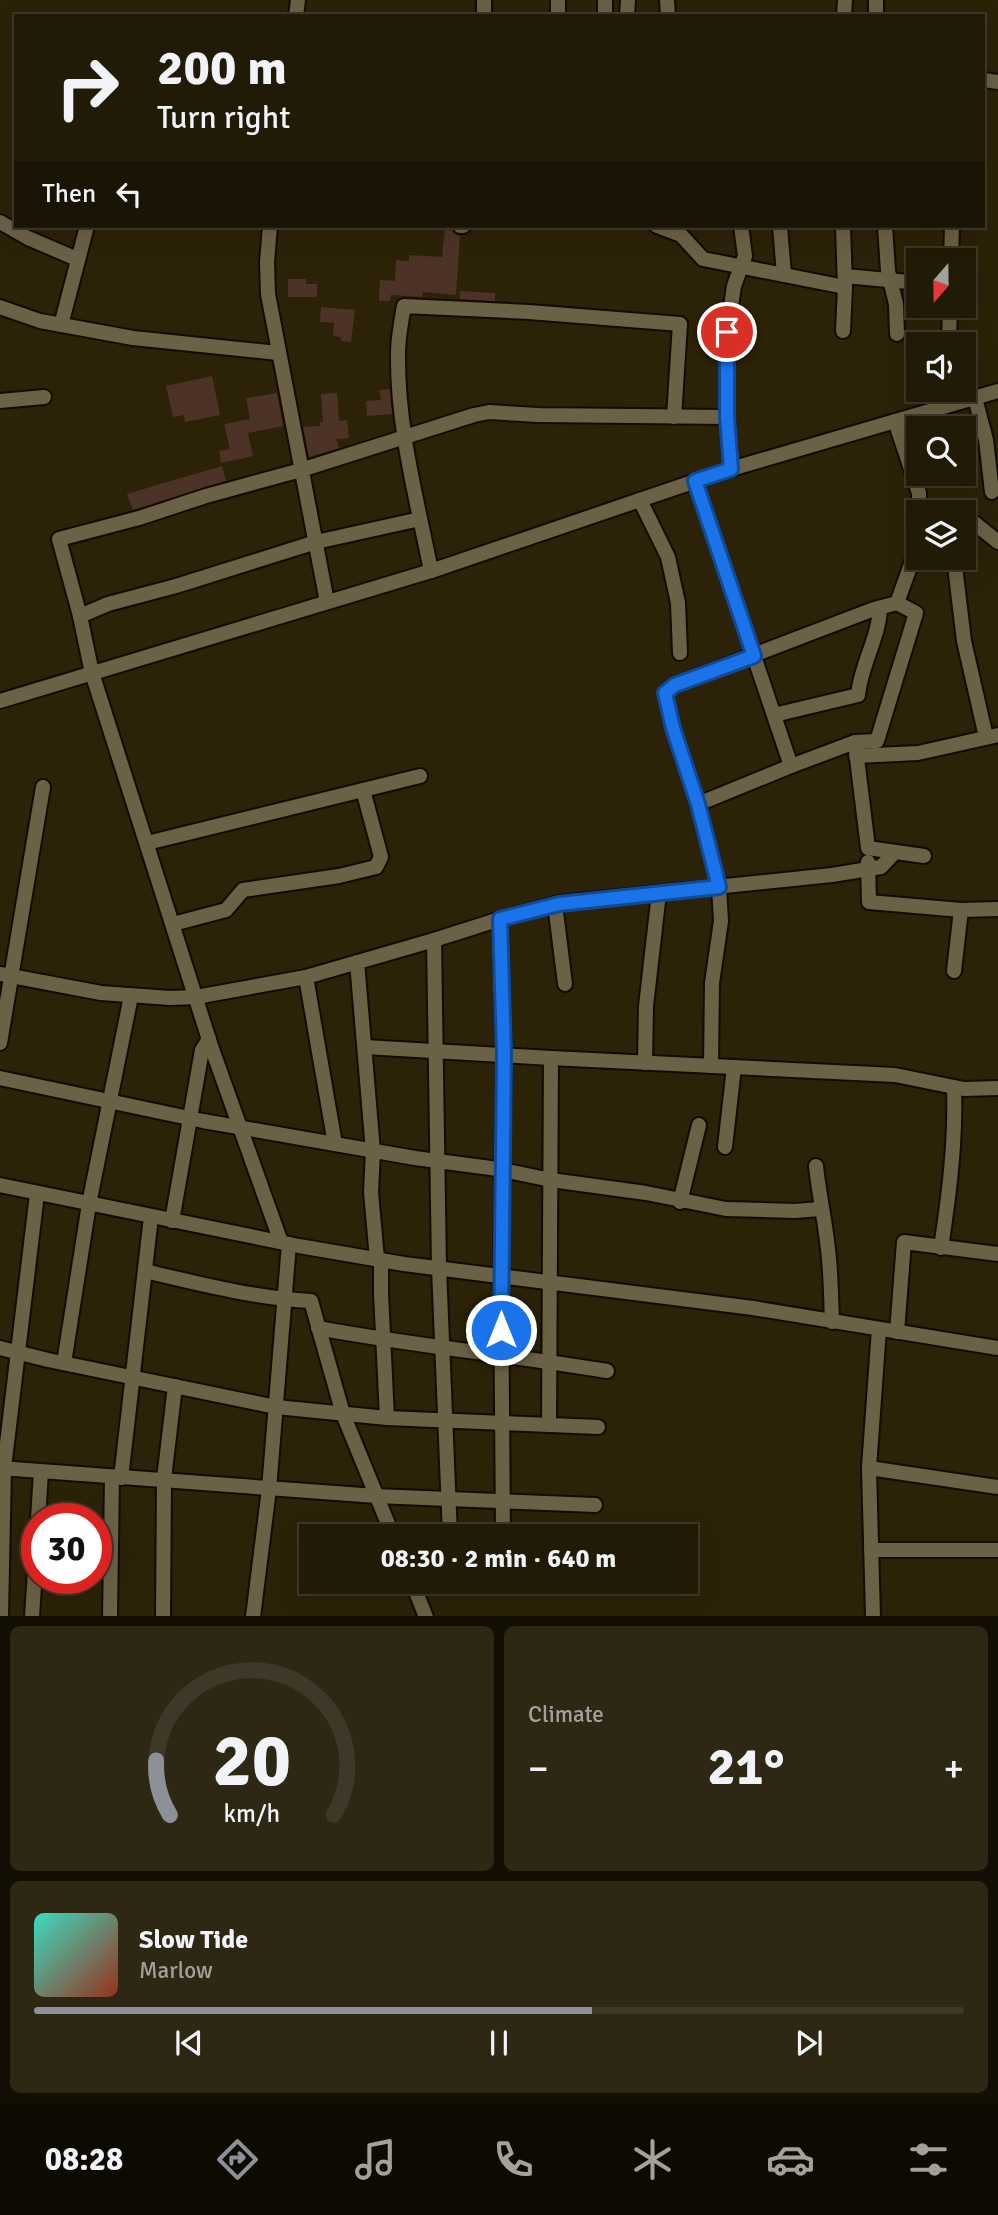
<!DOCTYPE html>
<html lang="en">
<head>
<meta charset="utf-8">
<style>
  :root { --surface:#211a06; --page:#2d2714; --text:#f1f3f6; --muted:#a2a19b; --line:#3e3828; --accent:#8c9099 }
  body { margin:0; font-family:Signika,sans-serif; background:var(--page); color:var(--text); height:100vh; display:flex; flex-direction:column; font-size:26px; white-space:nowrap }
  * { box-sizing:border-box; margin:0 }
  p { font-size:23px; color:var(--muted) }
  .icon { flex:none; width:38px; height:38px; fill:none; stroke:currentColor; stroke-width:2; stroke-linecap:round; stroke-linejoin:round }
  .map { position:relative; height:1616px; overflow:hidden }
  .panel { display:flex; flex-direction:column; gap:10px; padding:10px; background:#120e03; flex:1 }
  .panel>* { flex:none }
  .guide { position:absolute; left:14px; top:14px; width:971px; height:214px; border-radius:0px; box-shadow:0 7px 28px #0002,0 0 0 2px var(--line); background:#211a06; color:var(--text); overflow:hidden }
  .needle { width:46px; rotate:200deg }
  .fabs { position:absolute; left:906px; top:248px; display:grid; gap:14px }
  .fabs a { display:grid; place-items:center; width:70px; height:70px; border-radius:0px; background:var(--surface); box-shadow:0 7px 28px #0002,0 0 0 2px var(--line); font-size:35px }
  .speed { position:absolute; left:21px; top:1503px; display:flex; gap:14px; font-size:35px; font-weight:700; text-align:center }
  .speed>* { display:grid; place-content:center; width:91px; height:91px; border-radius:50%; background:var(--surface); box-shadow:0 7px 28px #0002,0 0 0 2px var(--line); line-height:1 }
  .speed .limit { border:10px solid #d22; background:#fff; color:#111 }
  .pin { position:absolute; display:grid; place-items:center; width:60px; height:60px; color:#fff; margin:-30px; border:4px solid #fff; border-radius:50%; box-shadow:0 2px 7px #0007 }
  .me { position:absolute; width:77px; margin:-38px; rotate:0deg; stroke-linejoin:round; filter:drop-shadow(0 0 5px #0008) }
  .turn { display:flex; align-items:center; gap:24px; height:147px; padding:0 28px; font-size:32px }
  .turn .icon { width:91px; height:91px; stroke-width:2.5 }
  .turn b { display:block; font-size:49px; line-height:60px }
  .then { display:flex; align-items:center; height:66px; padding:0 28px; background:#0003; gap:14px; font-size:26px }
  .big { font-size:52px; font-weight:700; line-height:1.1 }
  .panel .tile { flex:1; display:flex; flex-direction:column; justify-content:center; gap:10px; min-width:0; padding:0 24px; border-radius:10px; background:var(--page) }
  .panel .dial { align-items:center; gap:0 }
  .dial svg { height:182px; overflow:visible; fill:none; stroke:var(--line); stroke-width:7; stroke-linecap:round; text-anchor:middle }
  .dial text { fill:var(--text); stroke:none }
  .song { display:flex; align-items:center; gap:21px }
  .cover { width:84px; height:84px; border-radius:10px; background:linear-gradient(135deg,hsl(170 70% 55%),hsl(10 70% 35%)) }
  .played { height:7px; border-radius:4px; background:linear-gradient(90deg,var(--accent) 60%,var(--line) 60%) }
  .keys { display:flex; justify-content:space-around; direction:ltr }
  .heat { display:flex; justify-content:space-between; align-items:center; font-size:38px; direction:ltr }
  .panel .tiles { flex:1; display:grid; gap:10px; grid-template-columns:1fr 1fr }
  .tile:last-child { grid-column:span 2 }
  .trip { position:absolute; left:299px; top:1524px; width:399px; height:70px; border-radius:0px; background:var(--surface); box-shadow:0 7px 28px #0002,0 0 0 2px var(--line); font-weight:700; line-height:70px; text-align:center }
  .tabs { display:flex; height:112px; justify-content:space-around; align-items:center; background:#0d0a02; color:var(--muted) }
  .tabs .icon { width:49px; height:49px }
  .tabs .active { color:var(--accent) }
  .tabs b { font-size:32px; color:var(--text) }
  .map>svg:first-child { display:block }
  .building { fill:#4d3327 }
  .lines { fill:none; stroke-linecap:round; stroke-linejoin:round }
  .minor-casing { stroke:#140b00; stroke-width:18 }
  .minor { stroke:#6b6145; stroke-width:14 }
  .route-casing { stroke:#114b97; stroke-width:18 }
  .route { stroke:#1a73e8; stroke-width:12 }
</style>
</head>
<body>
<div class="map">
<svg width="998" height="1617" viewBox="0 0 998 1617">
  <rect width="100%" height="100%" fill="#2c2208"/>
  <!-- building -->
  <g class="building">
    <path d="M445,228l6,1 4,5 5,2 -4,59 -33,-3 -1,5 -31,-2 -1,6h-11l1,-21 15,1 1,-21 13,1v-6l33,2z"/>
    <path d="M288,279h18v5h11v13h-29z"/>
    <path d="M460,291l35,2v8l-35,-2z"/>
    <path d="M321,307l34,3 -4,32 -10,-1v-4l-8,-1 1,-13 -14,-1z"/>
    <path d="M212,376l8,39 -35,7 -1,-7 -11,2 -7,-31z"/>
    <path d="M390,389l2,25 -25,2 -1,-15 15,-1 -2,-10z"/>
    <path d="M277,393l6,33 -35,7 5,23 -32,7 -2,-12 11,-2 -6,-25 26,-5 -4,-21z"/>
    <path d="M337,393l2,28 8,-1 2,18 -13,1 3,9 -30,9 -6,-30 17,-1v-4h3l-2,-28z"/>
    <path d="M222,466l4,15 -93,29 -6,-16z"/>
  </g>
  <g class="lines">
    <!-- minor casing -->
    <g class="minor-casing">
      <g id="minor">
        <path d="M484,0v16"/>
        <path d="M558,0v16"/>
        <path d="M605,0v16"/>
        <path d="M667,0l1,16"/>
        <path d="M296,16l2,-16"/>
        <path d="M627,16l1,-16"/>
        <path d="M844,16l1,-16"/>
        <path d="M876,16v-16"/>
        <path d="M984,80l14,2"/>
        <path d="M0,222l28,16 49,21"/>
        <path d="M270,226l-3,36 1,32 59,308"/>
        <path d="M460,226h3"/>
        <path d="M657,226l24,9 22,24 142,28"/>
        <path d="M780,226l4,49"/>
        <path d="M843,226l2,61 -2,44"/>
        <path d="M885,226l3,45 8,33 1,30"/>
        <path d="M951,261l1,-35"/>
        <path d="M845,276l74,7"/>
        <path d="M0,307l40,14 93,17 145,15"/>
        <path d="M61,325l26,-99"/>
        <path d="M949,345l1,-39"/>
        <path d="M975,398l11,42 6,52"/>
        <path d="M0,401l44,-4"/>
        <path d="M895,421l24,72v20"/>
        <path d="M731,469l-4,-52v-84l7,-47 11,-30 -4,-30"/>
        <path d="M695,481l96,285 64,-24 13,106 56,8"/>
        <path d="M640,500l28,57 10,46 2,50"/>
        <path d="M964,517h3l31,25"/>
        <path d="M954,558l10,83 22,96"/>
        <path d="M431,571c-14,-71 -34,-144 -33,-217 0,-16 3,-32 6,-48l125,6 151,12 -6,93"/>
        <path d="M80,616l28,-12 68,-18 140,-44 104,-23"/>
        <path d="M0,701l431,-130 300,-102 267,-78"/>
        <path d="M774,715l84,-20c3,-31 21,-57 22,-87"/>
        <path d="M855,742l22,-1 39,-128 -19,-10"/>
        <path d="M856,756l62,-3 80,-18"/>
        <path d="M698,804l93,-38"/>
        <path d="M147,843l273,-67"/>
        <path d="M868,862l1,40 92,8 -7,61"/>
        <path d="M555,904l10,80"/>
        <path d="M961,910l37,-1"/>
        <path d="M500,919l4,135 -3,222 2,260"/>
        <path d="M173,924l53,-14 17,-20 96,-14 37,-9 5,-10 -18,-67"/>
        <path d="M434,940l5,328 11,268"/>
        <path d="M357,962l16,189 -2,41 6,67"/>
        <path d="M0,974l101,19 69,5 26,-1 110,-20 128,-37 66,-21 59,-16 273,-28 49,-8 14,-15"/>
        <path d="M306,977l29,167"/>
        <path d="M0,1043l43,-256"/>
        <path d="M365,1047l186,11 344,17 69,14 34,-1"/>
        <path d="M645,1063l1,-57 13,-113"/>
        <path d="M711,1066l1,-83 9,-62 -2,-34 -21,-83 -25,-76 -8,-35 10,-8 199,-76 23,-6 22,-61"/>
        <path d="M0,1078l203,43 212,37 83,11 53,11 95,13 80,16 69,2 25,-2"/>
        <path d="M725,1147l9,-80"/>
        <path d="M816,1166c3,28 9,55 12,83 3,24 3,49 4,73"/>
        <path d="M0,1185l299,61 105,18 349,44 245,40"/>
        <path d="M680,1202l19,-77"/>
        <path d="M172,1221l30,-171 7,-11"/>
        <path d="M281,1242l-70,-196 -119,-373 -12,-57 -21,-77 80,-21 67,-22 95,-26 173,-55 15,-3 49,3 189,2"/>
        <path d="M941,1248c8,-54 15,-106 13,-161"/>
        <path d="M381,1260v33l6,125"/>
        <path d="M145,1271c55,13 110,27 166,30l32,113 50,122"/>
        <path d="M318,1328c96,18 193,27 289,43"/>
        <path d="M897,1332l7,-90 94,12"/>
        <path d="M0,1348l48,12 228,47 111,11 211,9"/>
        <path d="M64,1363l25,-159 42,-208"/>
        <path d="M549,1425l2,-367"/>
        <path d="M0,1468l376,28 219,9"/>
        <path d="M869,1468l129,19"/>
        <path d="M121,1478l30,-261"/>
        <path d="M38,1519l3,-47"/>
        <path d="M871,1550h127"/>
        <path d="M412,1582l14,35"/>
        <path d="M1,1617l3,-149 33,-274"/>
        <path d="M32,1617l5,-78"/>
        <path d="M110,1617l2,-140"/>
        <path d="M163,1617l1,-138 11,-93"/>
        <path d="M253,1617l16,-128 20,-245"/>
        <path d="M873,1617l-4,-149 10,-139"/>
      </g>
    </g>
    <!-- minor -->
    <use href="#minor" class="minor"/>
  </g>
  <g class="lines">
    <!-- route casing -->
    <g class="route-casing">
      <path id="route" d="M501,1330l3,-276 -4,-135 59,-15 160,-17 -21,-83 -25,-76 -8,-35 10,-8 79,-29 -59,-175 36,-12 -4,-52v-85"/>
    </g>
    <!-- route -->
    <use href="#route" class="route"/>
  </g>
</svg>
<div class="fabs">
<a><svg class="needle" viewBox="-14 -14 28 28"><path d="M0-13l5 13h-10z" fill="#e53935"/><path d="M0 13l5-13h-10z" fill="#a2a19b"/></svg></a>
<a><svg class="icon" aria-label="sound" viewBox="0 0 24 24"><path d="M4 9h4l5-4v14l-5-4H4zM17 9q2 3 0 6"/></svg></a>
<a><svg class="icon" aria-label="search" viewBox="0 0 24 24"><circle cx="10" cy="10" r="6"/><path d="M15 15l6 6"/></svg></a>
<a><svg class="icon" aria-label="layers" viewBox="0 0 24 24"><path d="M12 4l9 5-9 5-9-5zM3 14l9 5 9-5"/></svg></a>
</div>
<div class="speed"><div class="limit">30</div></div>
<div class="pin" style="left:727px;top:332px;background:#d93025"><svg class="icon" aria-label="arrive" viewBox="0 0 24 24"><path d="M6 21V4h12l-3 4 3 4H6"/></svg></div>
<svg class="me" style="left:501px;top:1330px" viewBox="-20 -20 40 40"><circle r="17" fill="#1a73e8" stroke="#fff" stroke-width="3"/><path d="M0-11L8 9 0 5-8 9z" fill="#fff"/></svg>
<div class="trip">08:30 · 2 min · 640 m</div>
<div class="guide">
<div class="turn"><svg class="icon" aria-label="right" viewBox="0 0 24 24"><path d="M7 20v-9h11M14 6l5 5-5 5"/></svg><div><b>200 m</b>Turn right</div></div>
<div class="then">Then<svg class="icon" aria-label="left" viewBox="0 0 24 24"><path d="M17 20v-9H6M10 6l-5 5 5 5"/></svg></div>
</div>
</div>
<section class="panel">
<div class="tiles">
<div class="tile dial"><svg viewBox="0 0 100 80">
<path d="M14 69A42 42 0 1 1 86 69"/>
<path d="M14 69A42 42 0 0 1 8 45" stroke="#8c9099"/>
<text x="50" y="56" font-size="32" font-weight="700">20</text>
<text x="50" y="72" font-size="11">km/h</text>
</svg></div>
<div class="tile"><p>Climate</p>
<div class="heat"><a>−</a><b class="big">21°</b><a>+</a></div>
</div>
<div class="tile">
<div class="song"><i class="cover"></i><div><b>Slow Tide</b><p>Marlow</p></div></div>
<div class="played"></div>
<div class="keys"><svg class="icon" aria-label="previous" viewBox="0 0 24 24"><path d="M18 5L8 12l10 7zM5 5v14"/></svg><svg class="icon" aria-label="pause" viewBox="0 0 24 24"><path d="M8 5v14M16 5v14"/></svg><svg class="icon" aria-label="next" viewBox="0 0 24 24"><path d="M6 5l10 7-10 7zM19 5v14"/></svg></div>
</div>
</div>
</section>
<nav class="tabs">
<b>08:28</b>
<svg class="icon active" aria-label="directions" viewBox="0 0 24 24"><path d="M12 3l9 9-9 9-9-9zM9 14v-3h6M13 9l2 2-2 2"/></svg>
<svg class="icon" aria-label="music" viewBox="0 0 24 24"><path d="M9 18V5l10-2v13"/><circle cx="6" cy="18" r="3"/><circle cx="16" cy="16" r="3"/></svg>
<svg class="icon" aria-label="phone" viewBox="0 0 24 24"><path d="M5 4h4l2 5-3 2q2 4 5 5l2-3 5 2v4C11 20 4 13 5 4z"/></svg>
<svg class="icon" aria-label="climate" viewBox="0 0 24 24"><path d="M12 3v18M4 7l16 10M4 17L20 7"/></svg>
<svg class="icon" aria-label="car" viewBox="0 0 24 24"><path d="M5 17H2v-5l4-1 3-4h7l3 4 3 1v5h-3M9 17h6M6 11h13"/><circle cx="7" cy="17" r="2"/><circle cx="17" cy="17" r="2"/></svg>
<svg class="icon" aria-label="filters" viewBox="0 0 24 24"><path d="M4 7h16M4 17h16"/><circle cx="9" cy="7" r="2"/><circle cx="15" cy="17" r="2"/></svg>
</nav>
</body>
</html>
